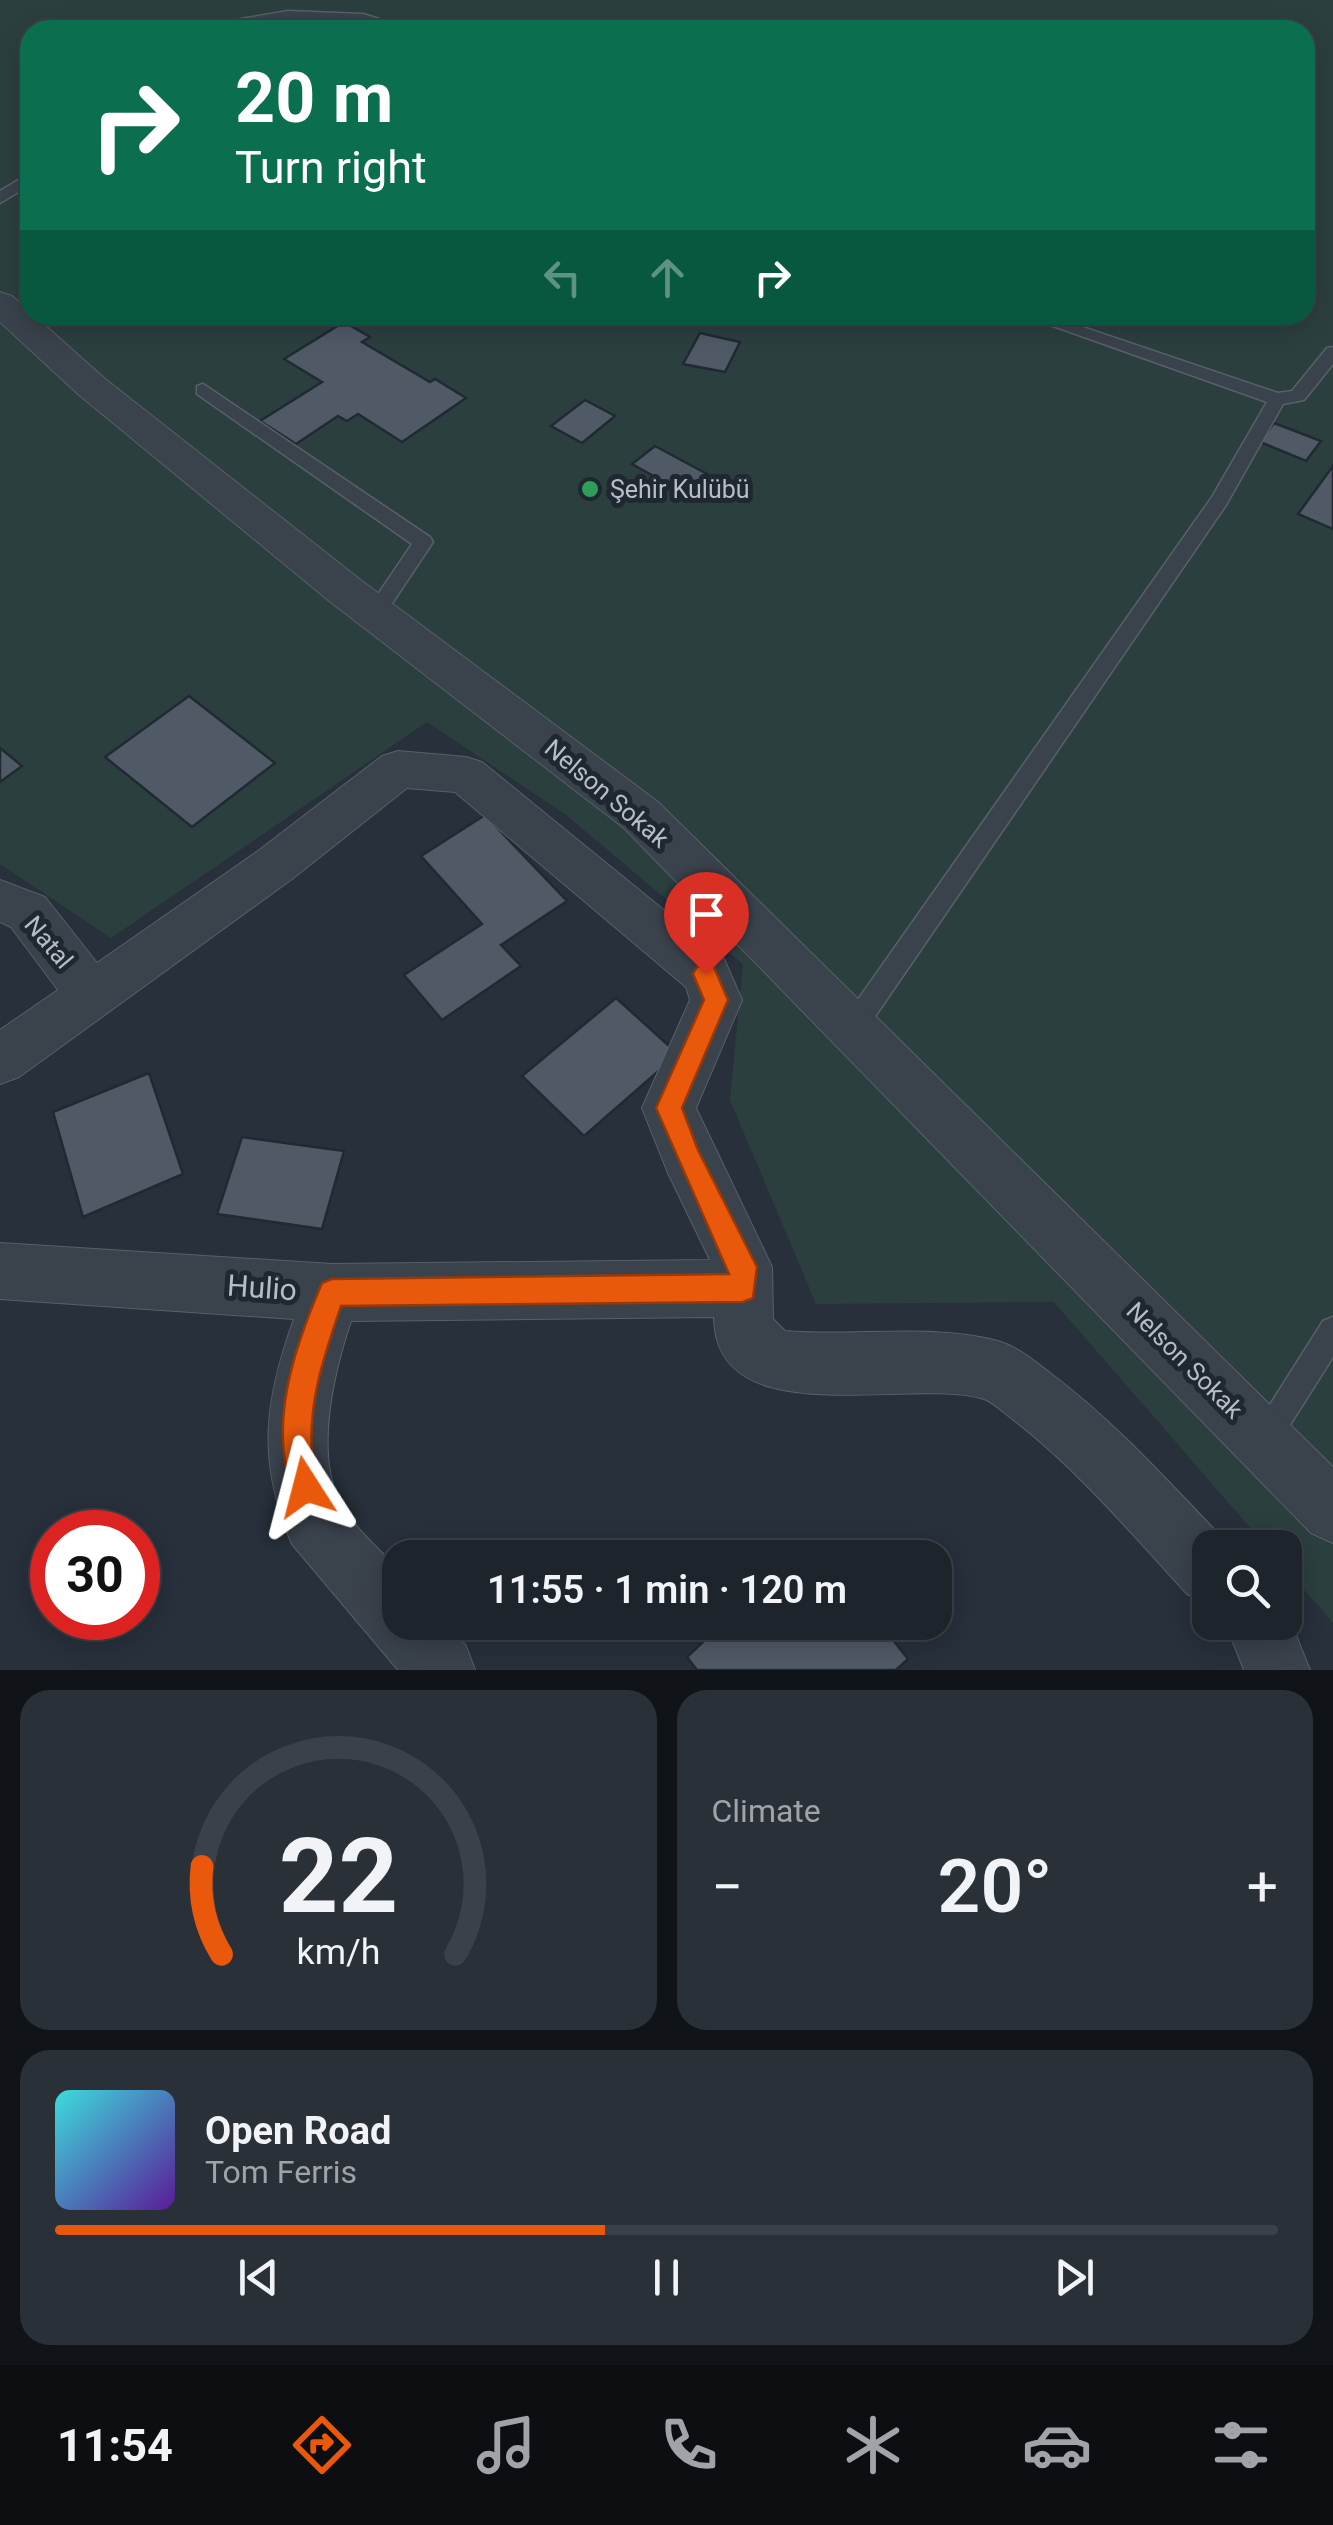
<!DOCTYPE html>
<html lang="en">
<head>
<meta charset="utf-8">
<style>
  :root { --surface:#1d242c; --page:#2a3038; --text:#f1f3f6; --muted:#a0a4a9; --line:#3b4148; --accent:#ea580c }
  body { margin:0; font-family:Roboto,sans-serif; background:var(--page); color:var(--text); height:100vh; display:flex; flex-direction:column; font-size:38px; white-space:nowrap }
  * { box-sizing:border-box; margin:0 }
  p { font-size:32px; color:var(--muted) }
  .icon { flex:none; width:55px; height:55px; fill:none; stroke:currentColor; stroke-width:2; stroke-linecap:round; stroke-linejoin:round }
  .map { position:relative; height:1670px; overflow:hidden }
  .panel { display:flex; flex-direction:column; gap:20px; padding:20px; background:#101418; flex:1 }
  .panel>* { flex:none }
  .hud { position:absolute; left:20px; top:20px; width:1295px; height:305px; border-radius:30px; box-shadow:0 5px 25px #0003,0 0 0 2px var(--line); background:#0b6e4f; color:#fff; overflow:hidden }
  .fabs { position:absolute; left:1192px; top:1530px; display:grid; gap:20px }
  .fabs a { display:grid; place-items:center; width:110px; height:110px; border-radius:20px; background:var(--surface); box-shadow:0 5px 25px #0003,0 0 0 2px var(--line); font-size:50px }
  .speed { position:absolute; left:30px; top:1510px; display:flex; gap:20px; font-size:50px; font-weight:700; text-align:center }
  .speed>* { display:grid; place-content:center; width:130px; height:130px; border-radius:50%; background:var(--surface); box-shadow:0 5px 25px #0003,0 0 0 2px var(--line); line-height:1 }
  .speed .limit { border:15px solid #d22; background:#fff; color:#111 }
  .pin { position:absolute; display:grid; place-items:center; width:85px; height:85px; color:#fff; margin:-102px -42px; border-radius:50% 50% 50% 0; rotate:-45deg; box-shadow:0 0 10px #0007 }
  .pin .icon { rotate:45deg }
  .me { position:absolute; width:110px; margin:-55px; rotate:351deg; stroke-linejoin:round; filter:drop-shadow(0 0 8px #0008) }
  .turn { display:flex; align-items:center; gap:35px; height:210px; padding:0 50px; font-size:45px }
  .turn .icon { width:130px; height:130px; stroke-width:2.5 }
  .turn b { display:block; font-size:70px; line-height:85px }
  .lanes { display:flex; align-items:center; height:95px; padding:0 50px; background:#0003; justify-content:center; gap:50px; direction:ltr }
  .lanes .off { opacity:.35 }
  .big { font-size:75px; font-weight:600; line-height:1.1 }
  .panel .card { flex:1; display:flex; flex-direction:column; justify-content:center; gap:15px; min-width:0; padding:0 35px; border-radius:30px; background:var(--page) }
  .panel .dial { align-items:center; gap:0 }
  .dial svg { height:260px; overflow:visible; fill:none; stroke:var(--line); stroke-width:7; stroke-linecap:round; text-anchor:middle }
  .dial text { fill:var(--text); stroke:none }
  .song { display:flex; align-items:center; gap:30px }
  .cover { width:120px; height:120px; border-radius:15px; background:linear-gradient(135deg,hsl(180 70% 55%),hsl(270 70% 35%)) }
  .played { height:10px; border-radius:5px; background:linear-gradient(90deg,var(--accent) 45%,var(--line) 45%) }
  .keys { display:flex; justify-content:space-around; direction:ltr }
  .heat { display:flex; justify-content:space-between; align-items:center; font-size:55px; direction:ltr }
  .panel .tiles { flex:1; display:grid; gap:20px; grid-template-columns:1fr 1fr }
  .card:last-child { grid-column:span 2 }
  .trip { position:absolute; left:382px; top:1540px; width:570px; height:100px; border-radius:30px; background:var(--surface); box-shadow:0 5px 25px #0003,0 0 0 2px var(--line); font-weight:600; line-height:100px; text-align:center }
  .dock { display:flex; height:160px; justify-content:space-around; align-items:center; background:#0c0e12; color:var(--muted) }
  .dock .icon { width:70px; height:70px }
  .dock .current { color:var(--accent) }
  .dock b { font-size:45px; color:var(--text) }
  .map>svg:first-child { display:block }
  .green { fill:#2c3f3f; fill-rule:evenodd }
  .building { fill:#505a67; stroke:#212933; stroke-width:2.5 }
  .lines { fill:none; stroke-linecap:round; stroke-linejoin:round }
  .lane-casing { stroke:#58606a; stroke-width:3 }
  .street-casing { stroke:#58606a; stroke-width:2 }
  .lane { fill:#3a424c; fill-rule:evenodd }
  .street { fill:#3a424c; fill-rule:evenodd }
  .route { fill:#ea580c; stroke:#983908; stroke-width:2.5 }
  .leisure-dot { fill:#2e9e5b; stroke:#1f2731; stroke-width:4 }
  .labels { text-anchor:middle; stroke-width:10; stroke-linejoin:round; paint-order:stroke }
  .poi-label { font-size:25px; fill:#b6bdc7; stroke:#1f2731; text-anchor:start }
  .street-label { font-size:25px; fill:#b6bdc7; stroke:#1f2731 }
  .near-street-label { font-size:30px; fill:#b6bdc7; stroke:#1f2731 }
</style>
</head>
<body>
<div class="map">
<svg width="1333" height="1670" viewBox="0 0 1333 1670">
  <rect width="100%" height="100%" fill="#27303b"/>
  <!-- green -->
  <path class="green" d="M0,0h1333v1623l-48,-55v-20l-18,-1 -213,-245 -238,2 -86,-204 13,-136 -178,-150 -138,-92 -316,216 -111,-74zM30,30h1275v285h-1275z"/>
  <!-- building -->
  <g class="building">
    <path d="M344,322l26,15 -8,5 68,40 5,-3 31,19 -64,44 -44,-28 -11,7 -9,-5 -42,28 -36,-23 62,-39 -38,-23z"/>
    <path d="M700,333l40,9 -15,30 -42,-8z"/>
    <path d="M585,400l30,16 -33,27 -31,-17z"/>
    <path d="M1274,423l47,18 -15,20 -46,-19z"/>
    <path d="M655,446l52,28 -23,19 -52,-29z"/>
    <path d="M1333,466v63l-35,-15z"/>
    <path d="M189,696l86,67 -83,64 -87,-70z"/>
    <path d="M0,748l22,18 -22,16z"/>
    <path d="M485,815l82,86 -66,44 20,21 -79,54 -38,-45 78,-51 -61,-68z"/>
    <path d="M616,998l62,56 -94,82 -62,-60z"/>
    <path d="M149,1073l34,101 -100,43 -30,-105z"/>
    <path d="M242,1137l102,14 -22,78 -105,-15z"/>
    <path d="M813,1541l13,17h-31z"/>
    <path d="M724,1622h155l29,37 -12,11h-199l-10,-13z"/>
  </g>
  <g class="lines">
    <!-- lane casing -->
    <g class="lane-casing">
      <g id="lane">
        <path d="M288,11l75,3 52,16 -102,-12 -102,12 24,-10z"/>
        <path d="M30,173v12l-30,18v-12z"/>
        <path d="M1022,315h25l231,78 14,-2 35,-43 6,-1v17l-29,36 -21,4 -57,101 -363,529 -9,3 -9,-3 -3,-8 3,-8 367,-521 55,-95z"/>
        <path d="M203,384l227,153 3,5 -50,75h-14l-3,-5 46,-68 -215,-150v-8z"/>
        <path d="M1333,1317v40l-59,93 -10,5 -10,-5 -5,-10 5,-10 69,-109z"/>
      </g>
    </g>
    <!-- street casing -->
    <g class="street-casing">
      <g id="street">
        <path d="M0,292l12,4 92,82 254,200 300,224 675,665v76l-22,-10 -687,-705 -296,-228 -250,-206 -78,-72z"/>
        <path d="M398,751l68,6 16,5 242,197 18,41 -46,108 76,159 1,52 12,12c70,6 144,-8 213,10 20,6 36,20 52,32 68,51 123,114 182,175h-22v55l-23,-9c-55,-60 -108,-123 -172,-173 -9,-6 -20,-18 -31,-22 -72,-23 -269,38 -270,-82l-363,4c-17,51 -38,135 -9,185 14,24 40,45 58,66v50h45l21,24 9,24h-77l-106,-126c-35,-82 -28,-143 2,-225l-294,-20v-56l332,21 378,-4 -42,-87 -26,-65 48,-108 -4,-13 -231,-195 -48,-4 -115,91 -273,198 -19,7v-54l58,-40 -47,-63 -11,-5v-42l45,17 52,66 161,-112 124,-95z"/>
        <path d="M1285,1608l25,62h-66l-19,-48h60z"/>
      </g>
    </g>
    <!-- lane -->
    <use href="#lane" class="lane"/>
    <!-- street -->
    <use href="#street" class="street"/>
  </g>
  <!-- route -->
  <path class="route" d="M706,964l8,3 14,33 -46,108 16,42 59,117 -4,31 -10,4 -402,4c-16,47 -33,96 -29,146 1,17 11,29 4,46l-10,4 -11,-4c-29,-70 -1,-150 27,-215l10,-4 397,-5 -73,-166 48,-108 -11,-26 4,-7z"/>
  <!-- markers -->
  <circle class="leisure-dot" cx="590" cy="489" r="10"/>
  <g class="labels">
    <!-- poi labels -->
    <g class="poi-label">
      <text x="610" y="498">Şehir Kulübü</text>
    </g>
    <!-- street labels -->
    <g class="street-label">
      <text transform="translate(607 793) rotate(40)" y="9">Nelson Sokak</text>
      <text transform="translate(49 942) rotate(50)" y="9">Natal</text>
      <text transform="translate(1185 1360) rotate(45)" y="9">Nelson Sokak</text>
    </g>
    <!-- near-street labels -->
    <g class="near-street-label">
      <text transform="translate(262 1288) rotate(4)" y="10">Hulio</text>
    </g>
  </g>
</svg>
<div class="fabs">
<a><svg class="icon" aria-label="search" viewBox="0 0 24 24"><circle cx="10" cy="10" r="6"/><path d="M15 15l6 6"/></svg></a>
</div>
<div class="speed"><div class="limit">30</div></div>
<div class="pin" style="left:706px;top:974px;background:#d93025"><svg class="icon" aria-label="arrive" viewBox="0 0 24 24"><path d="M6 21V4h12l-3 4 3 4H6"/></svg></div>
<svg class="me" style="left:306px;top:1487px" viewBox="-20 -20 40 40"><path d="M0-17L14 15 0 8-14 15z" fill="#ea580c" stroke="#fff" stroke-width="4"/></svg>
<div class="trip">11:55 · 1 min · 120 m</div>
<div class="hud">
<div class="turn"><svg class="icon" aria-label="right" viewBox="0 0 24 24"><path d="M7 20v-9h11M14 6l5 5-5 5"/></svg><div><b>20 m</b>Turn right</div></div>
<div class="lanes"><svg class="icon off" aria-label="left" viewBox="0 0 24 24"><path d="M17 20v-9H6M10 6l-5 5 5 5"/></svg><svg class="icon off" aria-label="ahead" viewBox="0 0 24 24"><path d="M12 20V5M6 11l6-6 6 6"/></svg><svg class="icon" aria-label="right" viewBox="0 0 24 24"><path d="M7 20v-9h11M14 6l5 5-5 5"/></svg></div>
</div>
</div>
<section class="panel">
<div class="tiles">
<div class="card dial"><svg viewBox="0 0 100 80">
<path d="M14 69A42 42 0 1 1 86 69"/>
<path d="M14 69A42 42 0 0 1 8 42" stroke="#ea580c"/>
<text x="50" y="56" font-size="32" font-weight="700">22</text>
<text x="50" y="72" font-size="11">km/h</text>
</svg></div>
<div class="card"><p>Climate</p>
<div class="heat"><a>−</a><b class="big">20°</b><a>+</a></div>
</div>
<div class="card">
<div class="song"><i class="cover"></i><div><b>Open Road</b><p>Tom Ferris</p></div></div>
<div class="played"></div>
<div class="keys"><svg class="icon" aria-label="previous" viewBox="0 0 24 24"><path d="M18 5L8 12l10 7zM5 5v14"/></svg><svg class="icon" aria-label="pause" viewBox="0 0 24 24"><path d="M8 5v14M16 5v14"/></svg><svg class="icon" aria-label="next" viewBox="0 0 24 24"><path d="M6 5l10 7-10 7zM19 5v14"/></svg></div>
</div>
</div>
</section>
<nav class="dock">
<b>11:54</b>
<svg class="icon current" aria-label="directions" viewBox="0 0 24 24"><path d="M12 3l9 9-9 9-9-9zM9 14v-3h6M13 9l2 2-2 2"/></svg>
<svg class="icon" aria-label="music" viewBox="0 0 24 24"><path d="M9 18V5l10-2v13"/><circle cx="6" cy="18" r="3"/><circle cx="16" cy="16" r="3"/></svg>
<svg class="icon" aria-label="phone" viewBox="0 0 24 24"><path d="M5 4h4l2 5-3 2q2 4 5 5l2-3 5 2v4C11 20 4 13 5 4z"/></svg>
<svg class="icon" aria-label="climate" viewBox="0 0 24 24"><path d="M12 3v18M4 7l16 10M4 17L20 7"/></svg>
<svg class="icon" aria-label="car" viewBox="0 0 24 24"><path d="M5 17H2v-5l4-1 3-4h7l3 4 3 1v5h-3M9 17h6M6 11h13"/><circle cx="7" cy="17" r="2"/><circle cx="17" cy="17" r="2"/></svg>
<svg class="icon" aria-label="filters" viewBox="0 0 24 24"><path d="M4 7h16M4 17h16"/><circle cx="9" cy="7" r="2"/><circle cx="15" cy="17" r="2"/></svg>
</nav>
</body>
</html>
